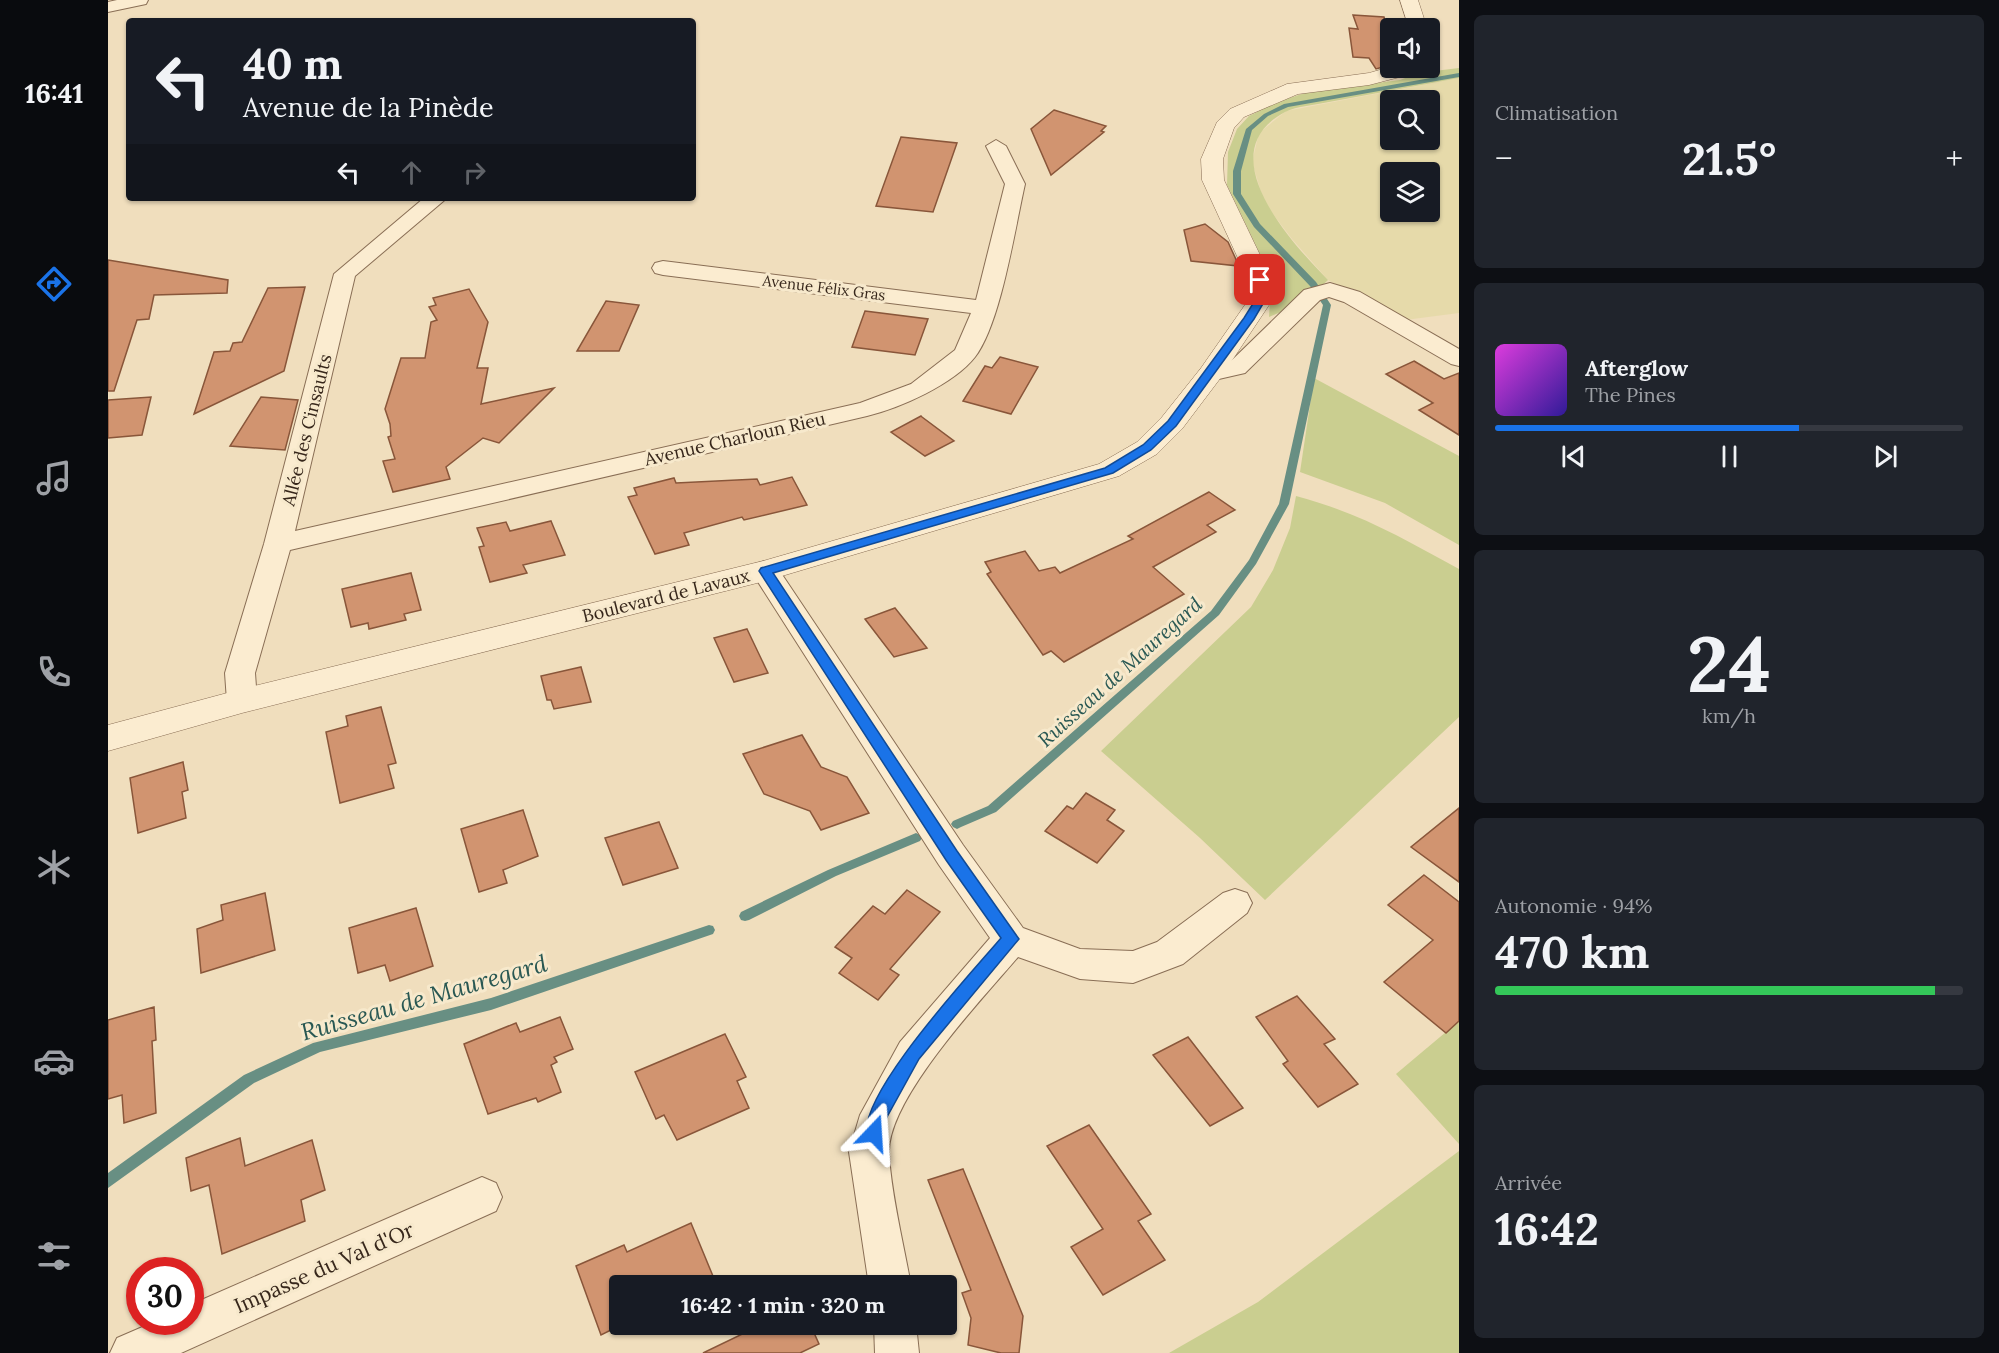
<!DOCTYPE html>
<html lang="fr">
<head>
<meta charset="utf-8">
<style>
  :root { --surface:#171b24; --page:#20242c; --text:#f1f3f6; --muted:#9ea1a6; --line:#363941; --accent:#1a73e8 }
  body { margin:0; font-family:Lora,serif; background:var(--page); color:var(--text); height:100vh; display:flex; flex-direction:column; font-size:22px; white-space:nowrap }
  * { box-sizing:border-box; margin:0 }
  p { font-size:20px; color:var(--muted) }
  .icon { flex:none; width:33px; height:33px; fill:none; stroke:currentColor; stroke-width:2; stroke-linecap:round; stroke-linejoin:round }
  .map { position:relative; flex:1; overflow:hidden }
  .panel { display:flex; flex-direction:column; gap:15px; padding:15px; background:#0d0f14; width:540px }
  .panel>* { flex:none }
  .banner { position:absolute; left:18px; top:18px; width:570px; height:183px; border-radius:6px; box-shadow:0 2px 4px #0004; background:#171b24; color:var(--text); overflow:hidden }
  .controls { position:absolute; left:1272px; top:18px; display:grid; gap:12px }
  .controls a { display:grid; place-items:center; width:60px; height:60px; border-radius:6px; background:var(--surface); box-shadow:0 2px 4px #0004; font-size:30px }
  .speed { position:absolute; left:18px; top:1257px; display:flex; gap:12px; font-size:30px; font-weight:700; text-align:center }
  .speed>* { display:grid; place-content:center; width:78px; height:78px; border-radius:50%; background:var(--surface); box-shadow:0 2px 4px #0004; line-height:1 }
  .speed .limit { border:9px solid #d22; background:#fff; color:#111 }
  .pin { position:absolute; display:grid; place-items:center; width:51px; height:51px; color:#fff; margin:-26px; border-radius:12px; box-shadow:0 3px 9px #0006 }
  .me { position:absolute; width:66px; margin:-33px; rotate:20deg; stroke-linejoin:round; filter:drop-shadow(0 0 4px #0008) }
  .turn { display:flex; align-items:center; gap:21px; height:126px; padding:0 18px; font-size:27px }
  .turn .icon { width:78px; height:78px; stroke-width:2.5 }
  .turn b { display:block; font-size:42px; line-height:51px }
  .lanes { display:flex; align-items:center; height:57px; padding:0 18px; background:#0003; justify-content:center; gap:30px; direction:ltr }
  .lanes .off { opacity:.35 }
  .big { font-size:45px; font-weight:700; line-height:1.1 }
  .panel .card { flex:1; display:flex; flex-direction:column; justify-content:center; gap:9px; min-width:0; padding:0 21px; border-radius:9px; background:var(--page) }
  .panel .dial { align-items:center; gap:0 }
  .dial b { font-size:78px; line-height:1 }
  .song { display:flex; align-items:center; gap:18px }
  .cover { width:72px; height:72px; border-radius:9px; background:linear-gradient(135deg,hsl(300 70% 55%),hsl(250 70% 35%)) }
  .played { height:6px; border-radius:3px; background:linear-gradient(90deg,var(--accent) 65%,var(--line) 65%) }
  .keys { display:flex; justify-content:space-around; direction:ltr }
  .heat { display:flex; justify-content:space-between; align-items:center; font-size:33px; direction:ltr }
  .charge { height:9px; border-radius:4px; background:linear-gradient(90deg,#34c759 94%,var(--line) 0) }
  .trip { position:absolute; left:501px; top:1275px; width:348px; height:60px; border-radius:6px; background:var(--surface); box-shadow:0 2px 4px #0004; font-weight:700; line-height:60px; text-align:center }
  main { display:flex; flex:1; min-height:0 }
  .tabs { display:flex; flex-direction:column; width:108px; justify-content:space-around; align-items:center; background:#090b0e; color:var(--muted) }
  .tabs .icon { width:42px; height:42px }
  .tabs .current { color:var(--accent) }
  .tabs b { font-size:27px; color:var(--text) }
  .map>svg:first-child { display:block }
  .farmland { fill:#e6daaa; fill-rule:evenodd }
  .green { fill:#cace90 }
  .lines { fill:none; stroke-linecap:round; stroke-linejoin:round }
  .stream { fill:#688f83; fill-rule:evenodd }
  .building { fill:#d19470; stroke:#89563a; stroke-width:1.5 }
  .minor-casing { stroke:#896e55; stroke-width:2 }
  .tertiary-casing { stroke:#896e55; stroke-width:1 }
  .minor { fill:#fbecd0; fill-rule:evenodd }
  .tertiary { fill:#fbecd0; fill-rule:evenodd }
  .route { fill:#1a73e8; stroke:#114b97; stroke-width:1.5 }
  .labels { text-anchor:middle; stroke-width:6; stroke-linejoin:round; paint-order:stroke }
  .far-street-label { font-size:15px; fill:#37271b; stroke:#f7e9cc }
  .street-label { font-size:18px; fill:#37271b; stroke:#f7e9cc }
  .water-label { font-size:20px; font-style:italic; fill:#295853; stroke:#f7e9cc }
  .near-street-label { font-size:21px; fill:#37271b; stroke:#f7e9cc }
  .near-water-label { font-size:24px; font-style:italic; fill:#295853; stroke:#f7e9cc }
</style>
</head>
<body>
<main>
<nav class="tabs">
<b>16:41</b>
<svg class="icon current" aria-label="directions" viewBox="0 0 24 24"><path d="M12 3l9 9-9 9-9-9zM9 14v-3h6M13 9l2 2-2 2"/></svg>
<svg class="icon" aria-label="music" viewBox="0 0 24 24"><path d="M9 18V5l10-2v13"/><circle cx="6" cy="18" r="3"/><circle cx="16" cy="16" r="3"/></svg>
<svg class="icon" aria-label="phone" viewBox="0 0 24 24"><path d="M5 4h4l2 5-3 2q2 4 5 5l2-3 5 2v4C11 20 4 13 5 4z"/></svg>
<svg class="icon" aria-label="climate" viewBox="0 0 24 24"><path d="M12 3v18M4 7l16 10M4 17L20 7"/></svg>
<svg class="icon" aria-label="car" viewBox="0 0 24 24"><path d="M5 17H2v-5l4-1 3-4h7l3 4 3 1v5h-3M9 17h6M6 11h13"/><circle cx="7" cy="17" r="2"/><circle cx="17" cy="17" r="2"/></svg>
<svg class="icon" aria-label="filters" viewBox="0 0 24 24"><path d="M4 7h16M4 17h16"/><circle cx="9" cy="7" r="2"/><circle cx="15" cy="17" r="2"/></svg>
</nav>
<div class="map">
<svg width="1351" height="1353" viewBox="0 0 1351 1353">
  <rect width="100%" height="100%" fill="#f0debd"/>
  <!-- farmland -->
  <path class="farmland" d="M1351,78v235l-54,7 -77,-40 -36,-41 -28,-37 -12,-40 7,-29 27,-22zM1282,100h40v40h-40zM1282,172h40v40h-40z"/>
  <!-- green -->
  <g class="green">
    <path d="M1351,68v10c-43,8 -87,16 -130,24 -14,3 -32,4 -44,10 -77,41 6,130 43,168l-23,22 -36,15 2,-32 -3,-14 -41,-86 1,-33 9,-23 12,-13 28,-14 31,-10 92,-12 18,-7z"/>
    <path d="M1206,378l145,78v89l-74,-42 -85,-31z"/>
    <path d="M1188,496c64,17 106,42 163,73v148l-194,183 -65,-62 -99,-87 150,-144 22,-37 17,-42z"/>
    <path d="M1351,1021v123l-63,-70z"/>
    <path d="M1351,1151v202h-290l89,-51z"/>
  </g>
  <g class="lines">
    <!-- stream -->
    <g class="stream">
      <path d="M1351,73v4l-171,30 -20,9 -16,14 -11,41v23l19,30 56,58 15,23 -42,199 -33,60 -37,51 -223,197 -35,15 -4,2 -4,-2 -2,-3 2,-3 35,-15 223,-195 38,-51 30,-56 44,-199 -13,-19 -56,-59 -21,-33v-23l13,-42 18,-15 20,-10z"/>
      <path d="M808,833l4,2 2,3 -2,3 -84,35 -87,44 -4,1 -4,-1 -2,-4 2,-4 87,-42z"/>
      <path d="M601,925l4,1 2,4 -2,4 -222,76 -171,42 -66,31 -146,105v-15l136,-98 69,-32 178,-45z"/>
    </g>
  </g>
  <!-- building -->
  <g class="building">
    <path d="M1245,15l31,2 6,24v24l-14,4 -7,-11 -16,-1 -4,-29 9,1z"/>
    <path d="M946,110l52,16 -5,5 3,1 -53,43 -20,-46z"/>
    <path d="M793,137l56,6 -24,69 -57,-6z"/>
    <path d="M1097,224l23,18 11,24 -48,-5 -7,-31z"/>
    <path d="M0,260l120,20 -1,13 -73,2 -5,24 -12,1 -23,71h-6z"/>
    <path d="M197,287l-21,84 -90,43 20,-62 16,-1 3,-8 9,-1 26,-54z"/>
    <path d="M361,289l19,33 -11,46h11l-7,36 73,-16 -55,55 -16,-5 -37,29 4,12 -57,13 -10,-31 12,-2 -7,-22 3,-1 -1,-12 -5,-15 16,-51h24l6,-36 6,-2 -8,-13 7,-2 -3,-7z"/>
    <path d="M498,301l33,4 -20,46h-42z"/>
    <path d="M757,311l63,8 -13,36 -63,-8z"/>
    <path d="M892,357l38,10 -27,47 -48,-13 22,-35 7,2z"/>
    <path d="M1306,361l30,18 15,-6v62l-40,-25 14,-7 -47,-29z"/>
    <path d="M43,397l-9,38 -34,3v-38z"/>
    <path d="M153,397l37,3 -13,50 -55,-4z"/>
    <path d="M813,416l1,1 32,24 -29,15 -34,-24z"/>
    <path d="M684,477l15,28 -63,15 -2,-3 -58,16 5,12 -34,9 -27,-57 9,-2 -3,-7 40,-10 2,5 81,-4 3,6z"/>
    <path d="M1101,492l26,18 -28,15 9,7 -63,35 31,27 -120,68 -13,-11 -8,4 -56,-81 4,-2 -6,-10 40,-11 14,20 16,-4 5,6 73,-34 -5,-3z"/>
    <path d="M443,521l14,34 -42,10 4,8 -37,9 -11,-35 5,-1 -7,-18 29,-6 4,9z"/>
    <path d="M303,573l10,37 -17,4 2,6 -37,9 -1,-6 -17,4 -9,-38z"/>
    <path d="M787,608l32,40 -33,9 -29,-38z"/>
    <path d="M639,629l21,44 -34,9 -20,-44z"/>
    <path d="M473,667l10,35 -37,7 -3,-9h-4l-6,-24z"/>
    <path d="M273,707l15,56 -8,2 6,23 -54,15 -14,-71 22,-6 -2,-10z"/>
    <path d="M694,735l19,32 26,10 22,36 -48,17 -11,-19 -46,-17 -21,-40z"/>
    <path d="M75,762l5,28 -6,2 4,26 -48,15 -8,-55z"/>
    <path d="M978,793l29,17 -8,10 17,11 -27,32 -52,-32 22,-25 6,3z"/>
    <path d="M1351,808v74l-48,-35z"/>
    <path d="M415,810l15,46 -35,14 4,13 -28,9 -18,-63z"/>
    <path d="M551,822l19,46 -55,17 -18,-47z"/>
    <path d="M1316,875l35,27v119l-13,12 -62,-51 49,-42 -45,-35z"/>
    <path d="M799,890l33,22 -50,57 9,6 -21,25 -39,-27 13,-15 -17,-11 38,-41 12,8z"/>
    <path d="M157,893l10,57 -74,23 -4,-44 26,-9 -2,-15z"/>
    <path d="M308,908l17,58 -43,15 -5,-16 -27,8 -9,-45z"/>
    <path d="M1189,996l38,43 -11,5 34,40 -40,23 -35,-43 5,-3 -32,-44z"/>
    <path d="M46,1007l2,33 -4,1 4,72 -32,10 -2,-28 -14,4v-79z"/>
    <path d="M452,1017l13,32 -19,8 3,5 -6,3 10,27 -23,10 -2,-4 -48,16 -24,-70 52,-21 4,9z"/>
    <path d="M617,1034l21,43 -9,4 12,27 -72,32 -13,-25 -8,4 -21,-47z"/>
    <path d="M1080,1037l55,71 -33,18 -57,-71z"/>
    <path d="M981,1125l62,89 -13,7 27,39 -62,35 -32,-48 32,-18 -56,-83z"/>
    <path d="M132,1138l5,28 67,-26 13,50 -24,10 4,21 -83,33 -13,-69 -18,6 -5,-33z"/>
    <path d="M855,1169l60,147 -4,37h-18l-33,-8 3,-27 -9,-25 9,-3 -43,-110z"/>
    <path d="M583,1223l24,58 -9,5h-86v38h3l-22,11 -25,-69 48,-21 3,7z"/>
    <path d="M655,1324h47l9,20 -19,9h-97z"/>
  </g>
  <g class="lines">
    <!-- minor casing -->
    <g class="minor-casing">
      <g id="minor">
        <path d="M9,0h31l-2,4 -38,8v-10z"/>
        <path d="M888,140l10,6 19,38c-10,44 -24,139 -50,173 -21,27 -75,51 -108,59l-577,134 -35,123 2,28 -4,8 -11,3 -11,-3 -4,-8 -2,-28 39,-129 70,-270 90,-76h23l-92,78 -60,255 565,-128 51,-19 44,-34 16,-37 -308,-38 -8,-2 -3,-5 3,-5 8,-2 313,39 29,-116 -19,-38z"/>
        <path d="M1222,283l30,9 99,57v17l-8,-2 -107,-62 -15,-5 -9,3 -75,73 -35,8 -9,-2 -3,-5 3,-5 28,-6 75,-73z"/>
        <path d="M657,561l10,3 188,281 60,83 57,21 53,2 24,-9 66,-49 12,-4 12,4 5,10 -5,10 -64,51 -50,19 -53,-4 -62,-22c-35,41 -132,143 -129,197 2,40 15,91 22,132h-42l-20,-134 11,-37 40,-73 90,-104 -51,-73 -188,-294 4,-7z"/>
        <path d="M374,1177l14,6 6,14 -6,14 -315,142h-71l7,-15 37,-16h36v-17z"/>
        <path d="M766,1324h42l3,29h-44z"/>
      </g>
    </g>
    <!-- tertiary casing -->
    <g class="tertiary-casing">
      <g id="tertiary">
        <path d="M1292,0h18l9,28h-18z"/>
        <path d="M1282,67l32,1 -3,4 -50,13 -71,9 -54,23 -10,11 -11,31 1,21 48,100 -1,22 -52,78 -37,49 -25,25 -38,22 -354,105 -523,132 -134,38v-26l134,-36 521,-128 336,-97 38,-22 25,-25 39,-49 46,-66 1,-22 -46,-100 -1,-21 16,-37 13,-13 57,-25 82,-11z"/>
      </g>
    </g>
    <!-- minor -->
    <use href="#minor" class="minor"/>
    <!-- tertiary -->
    <use href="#tertiary" class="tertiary"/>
  </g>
  <!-- route -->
  <path class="route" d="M1152,277l5,3 -1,22 -10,17 -78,107 -25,24 -38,23 -340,100 184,278 62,88 -100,120 -32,58 -7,22 -6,3 -6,-3c-17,-38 107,-170 133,-201l-55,-78 -187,-289 2,-3 344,-100 38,-23 25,-24 76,-103 10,-16 1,-22z"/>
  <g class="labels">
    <!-- far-street labels -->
    <g class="far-street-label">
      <text transform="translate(716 288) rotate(7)" y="5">Avenue Félix Gras</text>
    </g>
    <!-- street labels -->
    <g class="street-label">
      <text transform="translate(199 430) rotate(-76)" y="6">Allée des Cinsaults</text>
      <text transform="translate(627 439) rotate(-13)" y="6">Avenue Charloun Rieu</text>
      <text transform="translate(558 596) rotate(-14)" y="6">Boulevard de Lavaux</text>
    </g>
    <!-- water labels -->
    <g class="water-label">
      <text transform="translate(1012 672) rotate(-42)" y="7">Ruisseau de Mauregard</text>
    </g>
    <!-- near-street labels -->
    <g class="near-street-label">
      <text transform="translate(216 1268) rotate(-24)" y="7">Impasse du Val d'Or</text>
    </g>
    <!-- near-water labels -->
    <g class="near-water-label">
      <text transform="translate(316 998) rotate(-16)" y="8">Ruisseau de Mauregard</text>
    </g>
  </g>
</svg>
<div class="controls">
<a><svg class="icon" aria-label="sound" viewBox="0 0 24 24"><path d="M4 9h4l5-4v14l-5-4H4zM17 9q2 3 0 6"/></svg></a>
<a><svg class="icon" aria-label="search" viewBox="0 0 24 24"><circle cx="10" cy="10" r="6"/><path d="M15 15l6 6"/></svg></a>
<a><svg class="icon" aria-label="layers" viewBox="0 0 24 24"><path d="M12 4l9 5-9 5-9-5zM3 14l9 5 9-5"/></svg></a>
</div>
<div class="speed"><div class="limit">30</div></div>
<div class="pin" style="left:1152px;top:280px;background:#d93025"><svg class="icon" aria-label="arrive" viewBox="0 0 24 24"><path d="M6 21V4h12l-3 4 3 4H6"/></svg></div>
<svg class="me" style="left:766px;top:1133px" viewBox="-20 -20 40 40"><path d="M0-17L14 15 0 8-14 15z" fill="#1a73e8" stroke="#fff" stroke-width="4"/></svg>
<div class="trip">16:42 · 1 min · 320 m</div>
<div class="banner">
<div class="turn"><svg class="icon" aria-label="left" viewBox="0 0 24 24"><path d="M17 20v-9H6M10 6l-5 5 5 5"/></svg><div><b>40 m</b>Avenue de la Pinède</div></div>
<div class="lanes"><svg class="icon" aria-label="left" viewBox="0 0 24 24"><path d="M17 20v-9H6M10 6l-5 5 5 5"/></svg><svg class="icon off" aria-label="ahead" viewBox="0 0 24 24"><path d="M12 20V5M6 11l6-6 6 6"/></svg><svg class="icon off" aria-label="right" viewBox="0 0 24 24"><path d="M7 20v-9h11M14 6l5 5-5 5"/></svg></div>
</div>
</div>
<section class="panel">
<div class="card"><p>Climatisation</p>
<div class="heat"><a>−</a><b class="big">21.5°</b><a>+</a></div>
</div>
<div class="card">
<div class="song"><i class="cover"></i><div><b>Afterglow</b><p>The Pines</p></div></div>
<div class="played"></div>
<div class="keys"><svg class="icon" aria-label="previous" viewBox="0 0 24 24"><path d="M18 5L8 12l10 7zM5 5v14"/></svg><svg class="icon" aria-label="pause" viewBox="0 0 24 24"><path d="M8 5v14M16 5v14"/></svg><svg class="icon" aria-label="next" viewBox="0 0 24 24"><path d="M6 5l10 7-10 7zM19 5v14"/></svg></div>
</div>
<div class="card dial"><b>24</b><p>km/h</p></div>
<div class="card"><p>Autonomie · 94%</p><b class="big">470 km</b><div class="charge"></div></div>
<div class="card"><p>Arrivée</p><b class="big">16:42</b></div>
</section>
</main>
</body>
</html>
